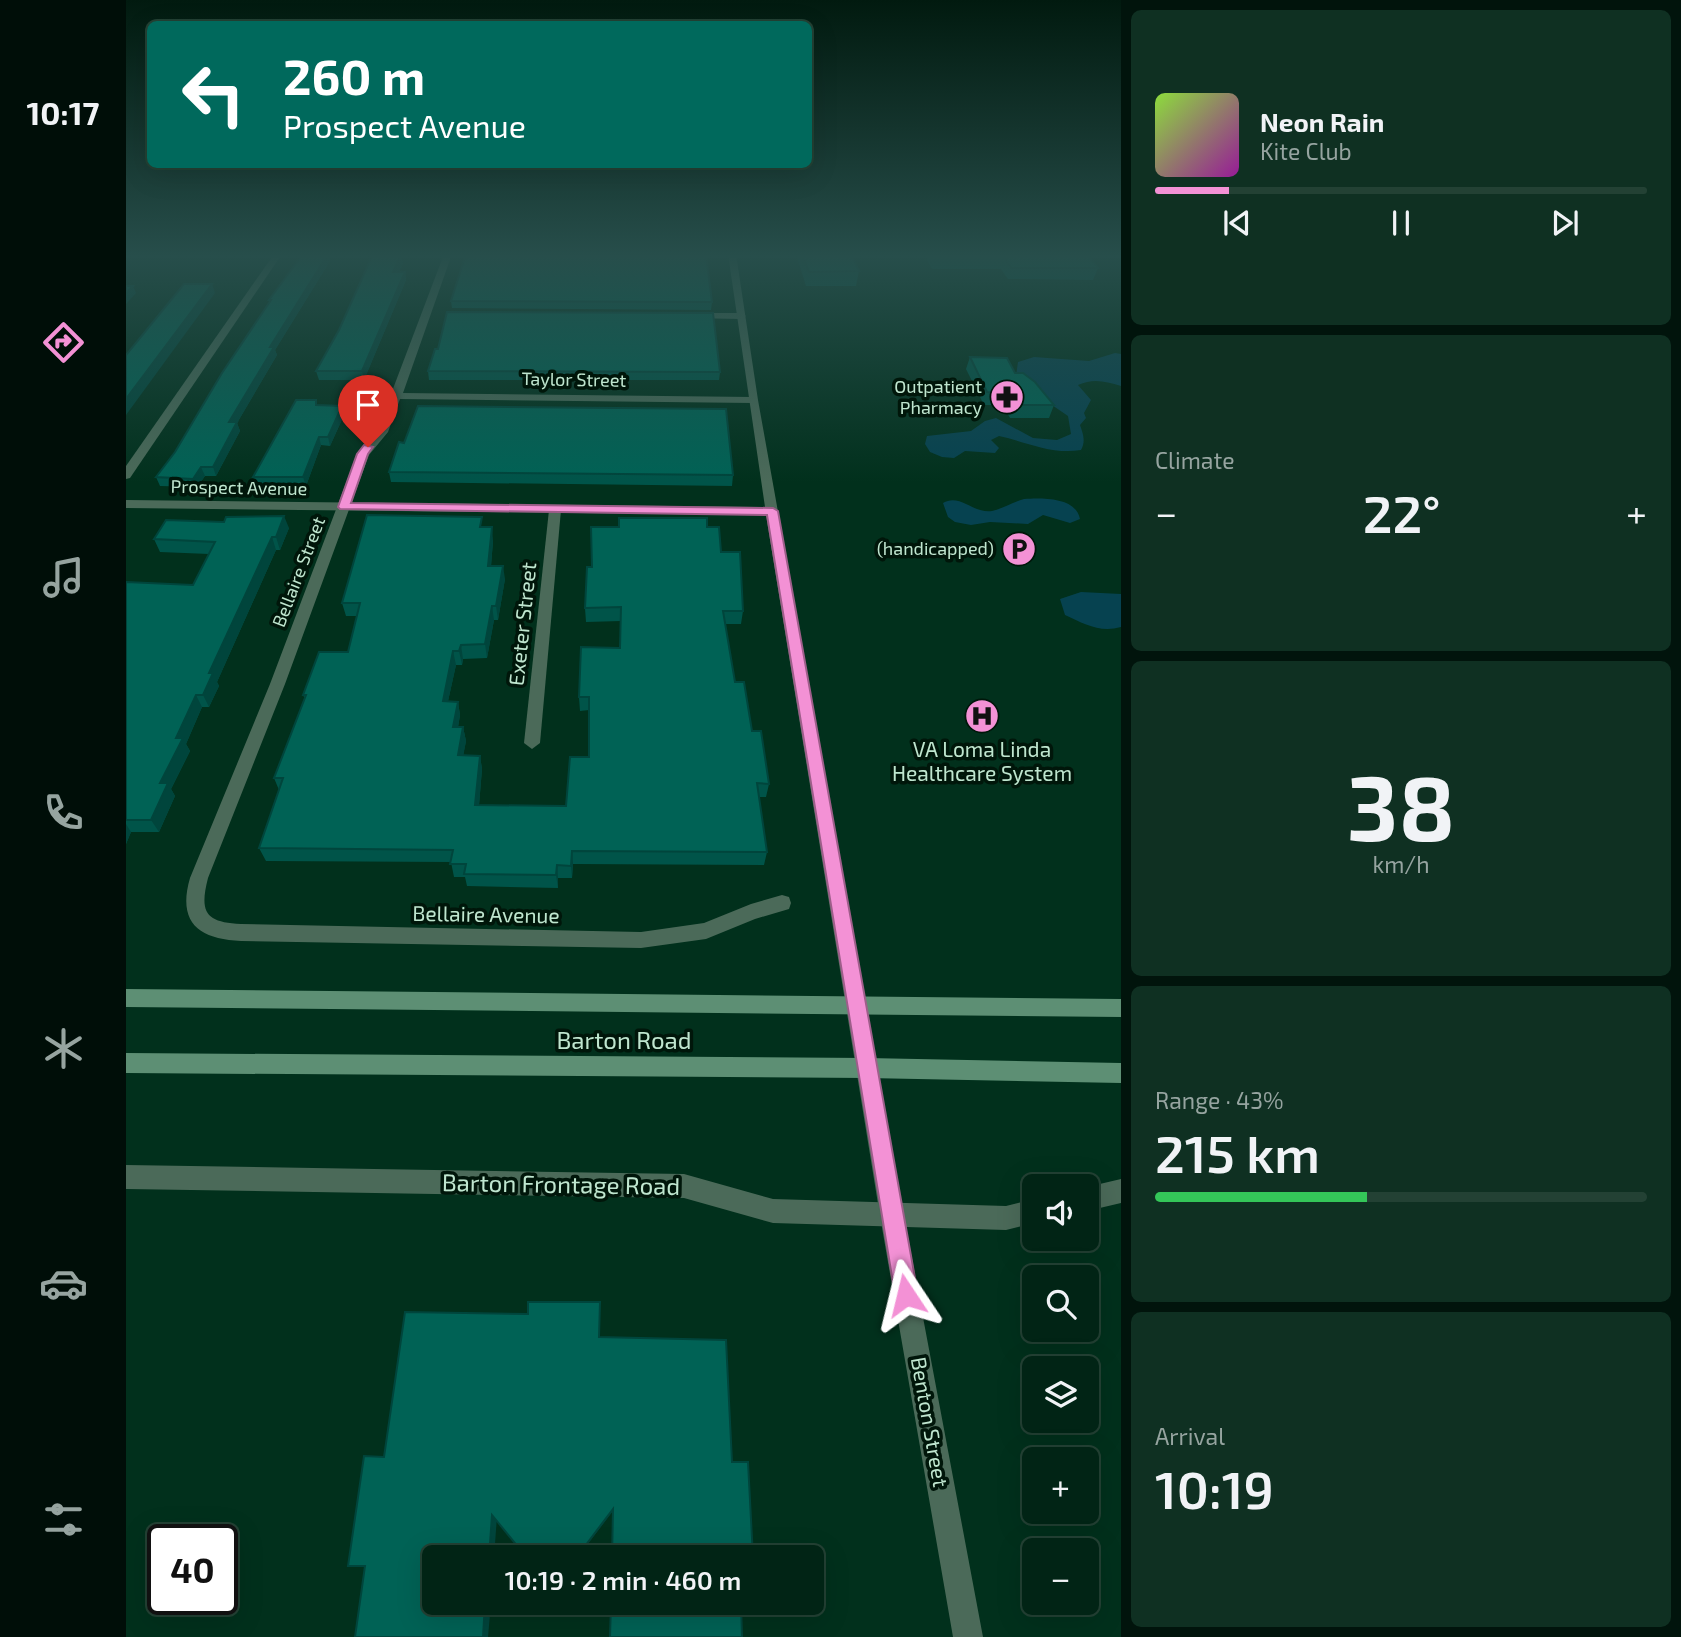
<!DOCTYPE html>
<html lang="en">
<head>
<meta charset="utf-8">
<style>
  :root { --surface:#012415; --page:#0f3022; --text:#f1f3f6; --muted:#96a4a0; --line:#234134; --accent:#f391d5 }
  body { margin:0; font-family:"Exo 2",sans-serif; background:var(--page); color:var(--text); height:100vh; display:flex; flex-direction:column; font-size:26px; white-space:nowrap }
  * { box-sizing:border-box; margin:0 }
  p { font-size:23px; color:var(--muted) }
  .icon { flex:none; width:38px; height:38px; fill:none; stroke:currentColor; stroke-width:2; stroke-linecap:round; stroke-linejoin:round }
  .map { position:relative; flex:1; overflow:hidden }
  .drawer { display:flex; flex-direction:column; gap:10px; padding:10px; background:#01140c; width:560px }
  .drawer>* { flex:none }
  .hud { position:absolute; left:21px; top:21px; width:665px; height:147px; border-radius:10px; box-shadow:0 7px 28px #0002,0 0 0 2px var(--line); background:#00695c; color:#fff; overflow:hidden }
  .controls { position:absolute; left:896px; top:1174px; display:grid; gap:14px }
  .controls a { display:grid; place-items:center; width:77px; height:77px; border-radius:10px; background:var(--surface); box-shadow:0 7px 28px #0002,0 0 0 2px var(--line); font-size:35px }
  .speed { position:absolute; left:21px; top:1524px; display:flex; gap:14px; font-size:35px; font-weight:700; text-align:center }
  .speed>* { display:grid; place-content:center; width:91px; height:91px; border-radius:50%; background:var(--surface); box-shadow:0 7px 28px #0002,0 0 0 2px var(--line); line-height:1 }
  .speed .limit { border:4px solid #111; border-radius:10px; background:#fff; color:#111 }
  .pin { position:absolute; display:grid; place-items:center; width:60px; height:60px; color:#fff; margin:-72px -30px; border-radius:50% 50% 50% 0; rotate:-45deg; box-shadow:0 0 7px #0007 }
  .pin .icon { rotate:45deg }
  .me { position:absolute; width:77px; margin:-38px; rotate:350deg; stroke-linejoin:round; filter:drop-shadow(0 0 5px #0008) }
  .turn { display:flex; align-items:center; gap:24px; height:147px; padding:0 21px; font-size:32px }
  .turn .icon { width:91px; height:91px; stroke-width:2.5 }
  .turn b { display:block; font-size:49px; line-height:60px }
  .big { font-size:52px; font-weight:600; line-height:1.1 }
  .drawer .tile { flex:1; display:flex; flex-direction:column; justify-content:center; gap:10px; min-width:0; padding:0 24px; border-radius:10px; background:var(--page) }
  .drawer .dial { align-items:center; gap:0 }
  .dial b { font-size:91px; line-height:1 }
  .song { display:flex; align-items:center; gap:21px }
  .cover { width:84px; height:84px; border-radius:10px; background:linear-gradient(135deg,hsl(90 70% 55%),hsl(300 70% 35%)) }
  .played { height:7px; border-radius:4px; background:linear-gradient(90deg,var(--accent) 15%,var(--line) 15%) }
  .keys { display:flex; justify-content:space-around; direction:ltr }
  .heat { display:flex; justify-content:space-between; align-items:center; font-size:38px; direction:ltr }
  .charge { height:10px; border-radius:5px; background:linear-gradient(90deg,#34c759 43%,var(--line) 0) }
  .trip { position:absolute; left:296px; top:1545px; width:402px; height:70px; border-radius:10px; background:var(--surface); box-shadow:0 7px 28px #0002,0 0 0 2px var(--line); font-weight:600; line-height:70px; text-align:center }
  main { display:flex; flex:1; min-height:0 }
  .menu { display:flex; flex-direction:column; width:126px; justify-content:space-around; align-items:center; background:#000e08; color:var(--muted) }
  .menu .icon { width:49px; height:49px }
  .menu .on { color:var(--accent) }
  .menu b { font-size:32px; color:var(--text) }
  .map>svg:first-child { display:block }
  .water { fill:#064250 }
  .lines { fill:none; stroke-linecap:round; stroke-linejoin:round }
  .minor { fill:#4b6a59; fill-rule:evenodd }
  .tertiary { fill:#4b6a59; fill-rule:evenodd }
  .secondary { fill:#5d8f74; fill-rule:evenodd }
  .wall { fill:#005449 }
  .shaded-wall { fill:#00453c }
  .building { fill:#006255; stroke:#00453c; stroke-width:2 }
  .route { fill:#f391d5; stroke:#9e5e8a; stroke-width:2 }
  .labels { text-anchor:middle; stroke-width:7; stroke-linejoin:round; paint-order:stroke }
  .far-street-label { font-size:18px; fill:#bfe6cf; stroke:#00160a }
  .far-poi-label { font-size:18px; fill:#bfe6cf; stroke:#00160a; text-anchor:end }
  .street-label { font-size:21px; fill:#bfe6cf; stroke:#00160a }
  .poi-label { font-size:21px; fill:#bfe6cf; stroke:#00160a }
  .near-street-label { font-size:24px; fill:#bfe6cf; stroke:#00160a }
</style>
</head>
<body>
<main>
<nav class="menu">
<b>10:17</b>
<svg class="icon on" aria-label="directions" viewBox="0 0 24 24"><path d="M12 3l9 9-9 9-9-9zM9 14v-3h6M13 9l2 2-2 2"/></svg>
<svg class="icon" aria-label="music" viewBox="0 0 24 24"><path d="M9 18V5l10-2v13"/><circle cx="6" cy="18" r="3"/><circle cx="16" cy="16" r="3"/></svg>
<svg class="icon" aria-label="phone" viewBox="0 0 24 24"><path d="M5 4h4l2 5-3 2q2 4 5 5l2-3 5 2v4C11 20 4 13 5 4z"/></svg>
<svg class="icon" aria-label="climate" viewBox="0 0 24 24"><path d="M12 3v18M4 7l16 10M4 17L20 7"/></svg>
<svg class="icon" aria-label="car" viewBox="0 0 24 24"><path d="M5 17H2v-5l4-1 3-4h7l3 4 3 1v5h-3M9 17h6M6 11h13"/><circle cx="7" cy="17" r="2"/><circle cx="17" cy="17" r="2"/></svg>
<svg class="icon" aria-label="filters" viewBox="0 0 24 24"><path d="M4 7h16M4 17h16"/><circle cx="9" cy="7" r="2"/><circle cx="15" cy="17" r="2"/></svg>
</nav>
<div class="map">
<svg width="995" height="1637" viewBox="0 0 995 1637">
  <rect width="100%" height="100%" fill="#01301c"/>
  <!-- water -->
  <g class="water">
    <path d="M989,353l6,1v32c-16,-5 -28,-8 -43,-1l13,15 -7,13 2,5 -6,7c3,9 6,16 1,25 -29,5 -54,-8 -82,-14l-8,4 8,8 -4,5 -30,-2 -11,7 -12,-1 -12,-5 -5,-8 2,-8 44,-5 14,-10 11,-3 37,20 24,2 14,-6 -3,-18 -44,-30 -8,-10 2,-14 16,-5 55,4z"/>
    <path d="M898,499c18,-1 52,-2 56,20l-10,4 -27,-8 -15,9 -38,-2 -19,3 -16,-3 -7,-5 -5,-14c17,-10 30,11 49,8 10,-2 21,-9 32,-12z"/>
    <path d="M955,592l40,2v33c-21,6 -37,-3 -56,-12l-5,-16z"/>
  </g>
  <g class="lines">
    <!-- minor -->
    <g class="minor">
      <path d="M148,254h8l-152,224 -4,1v-13z"/>
      <path d="M318,254h8l-49,139 350,4 5,3 -5,3 -353,-4 -12,33 -19,23 -84,229 -77,194c-9,35 -2,44 33,46l400,8 63,-9 47,-19 31,-9 7,2 2,6 -2,6 -34,10 -49,20 -65,9 -400,-7c-42,-2 -64,-18 -51,-63l80,-194 87,-230 20,-23z"/>
      <path d="M564,313h51l5,3 -5,3 -54,-1v-4z"/>
      <path d="M429,506l6,4 -21,233 -8,6 -8,-6 25,-233z"/>
      <path d="M0,1165l558,9 89,25 233,7 28,-7v24l-28,7 -233,-7 -89,-25 -558,-9z"/>
      <path d="M995,1179v24l-34,8v-24z"/>
    </g>
    <!-- tertiary -->
    <path class="tertiary" d="M602,254h8l22,146 146,816 79,421h-30l-73,-421 -114,-701 -640,-7v-8l639,7z"/>
    <!-- secondary -->
    <g class="secondary">
      <path d="M0,989l995,10v18l-995,-10z"/>
      <path d="M0,1053l741,5 254,5v20l-254,-5 -741,-5z"/>
    </g>
  </g>
  <!-- wall -->
  <g class="wall">
    <path d="M202,254l2,7 -55,89 2,5 -40,68 3,8 -24,45h-11l-8,11 -37,-1 -4,-9 19,-25 95,-150 -1,-2z"/>
    <path d="M275,254l2,9 -4,9h6l1,8 -42,100h-45l-3,-9z"/>
    <path d="M670,254h55l8,17 -3,15h-50z"/>
    <path d="M774,254h187l11,14 -5,12 -85,-1 -7,-10h-69l-7,-13h-23z"/>
    <path d="M325,301l261,1 -1,8 -259,-2z"/>
    <path d="M844,357l45,16 39,32 -5,13h-39l-7,-13h-19l-18,-36z"/>
    <path d="M302,371l292,1 -1,8h-290z"/>
    <path d="M191,406l27,9 -14,31 -9,-1 -15,41h-50l-3,-9z"/>
    <path d="M263,472l344,3 -1,11 -341,-4z"/>
    <path d="M358,527l9,14 -2,25 14,13 -7,41h-4l-7,38 -24,1 -1,6h-6l-8,36 10,1 2,13 -2,12h5l3,14 -3,14 17,1 2,13 -3,36 87,1 23,-49v-47l-9,1 -1,-14 41,-49 1,-27 -35,1 -1,-14 7,-41 115,-40 14,25 22,59 -2,13h-16l10,58 17,49 17,53 -3,13h-7l8,55 -3,13 -191,-1 -1,14h-14v10l-91,-2 -2,-9h-11l-3,-15 -185,-1 -7,-13 20,-58 -5,-12 31,-79 -2,-4 45,-43 9,-36h-11l-4,-13z"/>
    <path d="M163,528l-9,22h-4l-59,132 2,4 -10,21h-7l-16,37 4,7 -19,38 4,7 -16,36h-28l-5,12v-262l67,3 16,-31 -49,-2 -6,-13z"/>
  </g>
  <!-- shaded-wall -->
  <g class="shaded-wall">
    <path d="M202,254l2,7 -55,89 2,5 -40,68 3,8 -24,45 -3,-9 16,-45 41,-75z"/>
    <path d="M275,254l2,9 -8,17 -2,-8z"/>
    <path d="M279,272l1,8 -42,100 -2,-9z"/>
    <path d="M86,284l3,9 -89,122v-16z"/>
    <path d="M7,286l3,7 -10,11v-11z"/>
    <path d="M216,406l2,9 -14,31 -2,-9z"/>
    <path d="M193,437l2,8 -15,41 -3,-9z"/>
    <path d="M75,467l4,9 -8,11 -4,-8z"/>
    <path d="M158,516l5,12 -9,22 -4,-13z"/>
    <path d="M366,527l1,14 -3,38 -2,-13z"/>
    <path d="M146,537l4,13 -59,132 2,4 -10,21 -6,-12 6,-22z"/>
    <path d="M377,566l2,13 -7,41 -2,-14z"/>
    <path d="M366,606l2,14 -7,38 -2,-14z"/>
    <path d="M335,645l2,14 -1,6 -3,-14z"/>
    <path d="M327,651l3,14 -11,50 -2,-14z"/>
    <path d="M70,695l6,12 -16,37 4,7 -19,38 4,7 -16,36 -8,-12 9,-37 16,-45z"/>
    <path d="M332,702l2,13 -4,25 -3,-13z"/>
    <path d="M337,727l3,14 -5,28 -3,-14z"/>
    <path d="M354,756l2,13 -4,49 -3,-13z"/>
    <path d="M0,824l5,8 -5,12z"/>
    <path d="M446,851l1,13 -1,14 -1,-12z"/>
    <path d="M431,865l1,13v10l-2,-13z"/>
    <path d="M487,1509v2l-36,47h-1z"/>
    <path d="M366,1515l5,1 -3,42h-5z"/>
    <path d="M359,1603h6l-3,34h-5z"/>
  </g>
  <!-- building -->
  <g class="building">
    <path d="M177,254h25l-58,93h4l-45,75h8l-24,45h-12l-8,12 -37,-2 19,-25 47,-79 49,-73h-2z"/>
    <path d="M247,254h28l-8,18h12l-43,99h-46l23,-41z"/>
    <path d="M340,254l240,1 6,47 -261,-1z"/>
    <path d="M676,254h49l8,17 -50,1z"/>
    <path d="M807,254h154l11,14h-87l-7,-11h-69z"/>
    <path d="M58,284h28l-86,115v-44z"/>
    <path d="M0,286h7l-7,7z"/>
    <path d="M321,312l266,1 7,59 -292,-1 7,-22h3z"/>
    <path d="M844,357l37,1 8,15h8l12,9 19,23h-39l-7,-12 -21,-1z"/>
    <path d="M170,400h20v5l26,1 -14,31h-9l-16,40h-50z"/>
    <path d="M292,406l308,3 7,66 -344,-3 10,-30 5,1z"/>
    <path d="M241,515l115,2 -2,10h12l-4,39h15l-7,40h-4l-7,38 -24,1 -2,6h-6l-10,50 15,1 -5,25h10l-5,28 22,1 -5,49 91,1 4,-49h19v-60h-10l2,-50 39,1 1,-41 -36,1 2,-41h5l-1,-40h28v-9h88v9h12l2,25h19l3,59h-20l12,71h9l8,49h9l8,53 -12,-1 10,69 -195,-1 -1,15 -14,-1 -1,10 -92,-1 2,-10h-16l3,-14 -194,-2 24,-70h-9l32,-83h-3l16,-43h29l12,-49h-18z"/>
    <path d="M158,516l-8,21h-4l-63,136h4l-10,22h-7l-20,43h7l-23,45h8l-17,37h-25v-238l67,3 22,-43 -61,-3 12,-19 58,2 2,-5z"/>
    <path d="M402,1302h72l-1,35 127,3 6,122h16l5,96h-141l1,-49 -37,49h-49l-35,-43 -3,43h-55v45h51l-2,34h-128l10,-71h-17l16,-110 20,1 21,-145 123,2z"/>
    <path d="M485,1603h130l1,34h-132z"/>
  </g>
  <!-- sky -->
  <linearGradient id="sky" x2="0" y2="1"><stop stop-color="#011a0f"/><stop offset="0.53" stop-color="#274e4b"/><stop offset="1" stop-color="#274e4b" stop-opacity="0"/></linearGradient>
  <rect width="995" height="483" fill="url(#sky)"/>
  <!-- route -->
  <path class="route" d="M238,445l9,2 -5,7 -17,49 422,5 5,3 140,784 -4,8 -8,3 -8,-3 -3,-8 -128,-780 -427,-6 -2,-2 19,-53z"/>
  <!-- icons -->
  <defs>
    <g id="pharmacy-disc" transform="scale(1.75)"><circle r="9.5" fill="#f391d5" stroke="#00160a"/><path d="M-2-6h4v4h4v4h-4v4h-4v-4h-4v-4h4Z" fill="#111"/></g>
    <g id="parking-disc" transform="scale(1.75)"><circle r="9.5" fill="#f391d5" stroke="#00160a"/><path d="M-3.5-5.5H1a3.5 3.5 0 0 1 0 7H-1V5.5H-3.5ZM-1-3.4V-.6H.8a1.4 1.4 0 0 0 0-2.8Z" fill="#111"/></g>
    <g id="hospital-disc" transform="scale(1.75)"><circle r="9.5" fill="#f391d5" stroke="#00160a"/><path d="M-5-5h3v3.5h4V-5h3V5h-3V1.5h-4V5h-3Z" fill="#111"/></g>
  </defs>
  <g fill-rule="evenodd">
    <use href="#pharmacy-disc" x="881" y="397"/>
    <use href="#parking-disc" x="893" y="549"/>
    <use href="#hospital-disc" x="856" y="716"/>
  </g>
  <g class="labels">
    <!-- far-street labels -->
    <g class="far-street-label">
      <text transform="translate(448 380) rotate(1)" y="6">Taylor Street</text>
      <text transform="translate(113 488) rotate(1)" y="6">Prospect Avenue</text>
      <text transform="translate(173 572) rotate(-69)" y="6">Bellaire Street</text>
    </g>
    <!-- far-poi labels -->
    <g class="far-poi-label">
      <text x="856" y="393">Outpatient<tspan x="856" dy="21">Pharmacy</tspan></text>
      <text x="868" y="555">(handicapped)</text>
    </g>
    <!-- street labels -->
    <g class="street-label">
      <text transform="translate(397 624) rotate(-84)" y="7">Exeter Street</text>
      <text transform="translate(360 915) rotate(1)" y="7">Bellaire Avenue</text>
      <text transform="translate(803 1422) rotate(80)" y="7">Benton Street</text>
    </g>
    <!-- poi labels -->
    <g class="poi-label">
      <text x="856" y="757">VA Loma Linda<tspan x="856" dy="24">Healthcare System</tspan></text>
    </g>
    <!-- near-street labels -->
    <g class="near-street-label">
      <text x="498" y="1049">Barton Road</text>
      <text transform="translate(435 1185) rotate(1)" y="8">Barton Frontage Road</text>
    </g>
  </g>
</svg>
<div class="controls">
<a><svg class="icon" aria-label="sound" viewBox="0 0 24 24"><path d="M4 9h4l5-4v14l-5-4H4zM17 9q2 3 0 6"/></svg></a>
<a><svg class="icon" aria-label="search" viewBox="0 0 24 24"><circle cx="10" cy="10" r="6"/><path d="M15 15l6 6"/></svg></a>
<a><svg class="icon" aria-label="layers" viewBox="0 0 24 24"><path d="M12 4l9 5-9 5-9-5zM3 14l9 5 9-5"/></svg></a>
<a>+</a>
<a>−</a>
</div>
<div class="speed"><div class="limit">40</div></div>
<div class="pin" style="left:242px;top:447px;background:#d93025"><svg class="icon" aria-label="arrive" viewBox="0 0 24 24"><path d="M6 21V4h12l-3 4 3 4H6"/></svg></div>
<svg class="me" style="left:780px;top:1295px" viewBox="-20 -20 40 40"><path d="M0-17L14 15 0 8-14 15z" fill="#f391d5" stroke="#fff" stroke-width="4"/></svg>
<div class="trip">10:19 · 2 min · 460 m</div>
<div class="hud">
<div class="turn"><svg class="icon" aria-label="left" viewBox="0 0 24 24"><path d="M17 20v-9H6M10 6l-5 5 5 5"/></svg><div><b>260 m</b>Prospect Avenue</div></div>
</div>
</div>
<section class="drawer">
<div class="tile">
<div class="song"><i class="cover"></i><div><b>Neon Rain</b><p>Kite Club</p></div></div>
<div class="played"></div>
<div class="keys"><svg class="icon" aria-label="previous" viewBox="0 0 24 24"><path d="M18 5L8 12l10 7zM5 5v14"/></svg><svg class="icon" aria-label="pause" viewBox="0 0 24 24"><path d="M8 5v14M16 5v14"/></svg><svg class="icon" aria-label="next" viewBox="0 0 24 24"><path d="M6 5l10 7-10 7zM19 5v14"/></svg></div>
</div>
<div class="tile"><p>Climate</p>
<div class="heat"><a>−</a><b class="big">22°</b><a>+</a></div>
</div>
<div class="tile dial"><b>38</b><p>km/h</p></div>
<div class="tile"><p>Range · 43%</p><b class="big">215 km</b><div class="charge"></div></div>
<div class="tile"><p>Arrival</p><b class="big">10:19</b></div>
</section>
</main>
</body>
</html>
